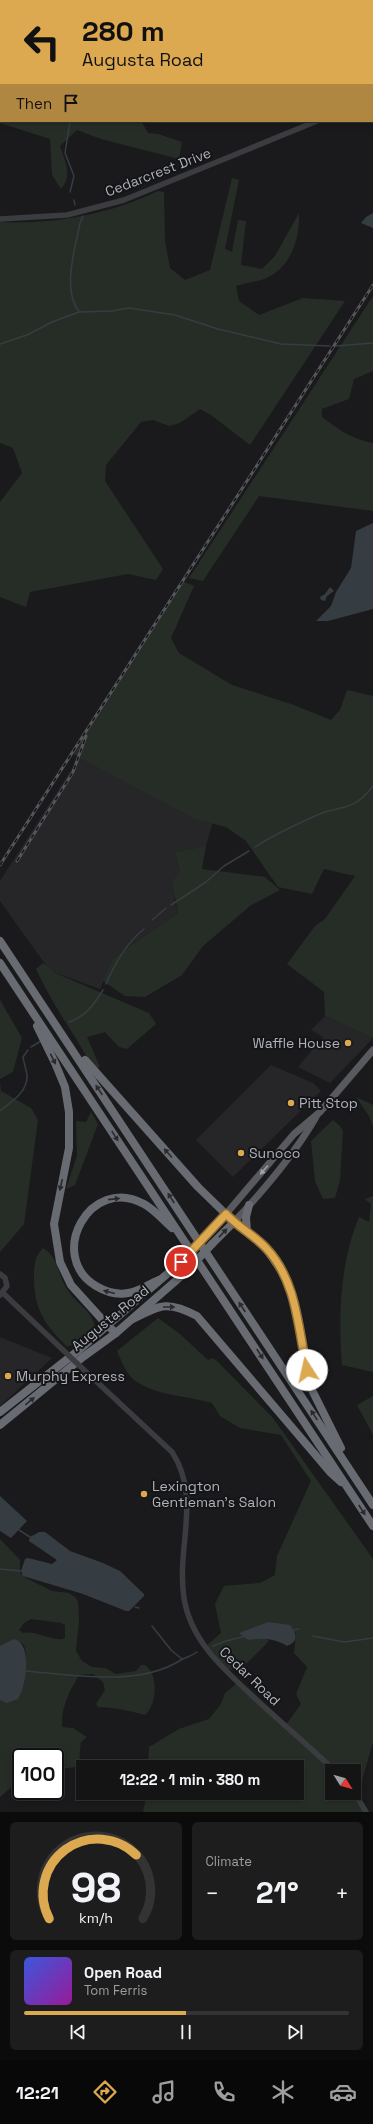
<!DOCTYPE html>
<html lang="en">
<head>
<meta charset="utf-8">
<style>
  :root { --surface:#141415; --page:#1d1d1e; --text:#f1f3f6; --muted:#9d9ea0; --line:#333334; --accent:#dca951 }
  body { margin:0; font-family:"Space Grotesk",sans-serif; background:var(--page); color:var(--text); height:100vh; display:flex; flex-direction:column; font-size:15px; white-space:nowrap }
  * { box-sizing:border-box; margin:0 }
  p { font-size:13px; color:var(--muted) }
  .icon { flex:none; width:22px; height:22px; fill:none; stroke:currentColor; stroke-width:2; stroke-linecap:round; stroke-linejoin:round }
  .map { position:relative; height:1812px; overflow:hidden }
  .drawer { display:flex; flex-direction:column; gap:10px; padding:10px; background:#0b0b0c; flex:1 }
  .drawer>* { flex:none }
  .guide { position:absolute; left:0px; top:0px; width:373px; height:122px; box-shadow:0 2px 6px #0003,0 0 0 1px var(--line); background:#dca951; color:#111; overflow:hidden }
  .needle { width:26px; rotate:127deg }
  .controls { position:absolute; left:325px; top:1764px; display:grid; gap:8px }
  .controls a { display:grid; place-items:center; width:36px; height:36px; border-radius:0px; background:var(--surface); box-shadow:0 2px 6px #0003,0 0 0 1px var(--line); font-size:20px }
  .speed { position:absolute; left:12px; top:1748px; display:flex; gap:8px; font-size:20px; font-weight:700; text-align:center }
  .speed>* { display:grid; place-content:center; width:52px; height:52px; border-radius:50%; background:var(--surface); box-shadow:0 2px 6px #0003,0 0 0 1px var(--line); line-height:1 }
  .speed .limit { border:2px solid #111; border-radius:6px; background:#fff; color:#111 }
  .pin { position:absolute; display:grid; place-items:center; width:34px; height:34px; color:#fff; margin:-17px; border:2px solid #fff; border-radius:50%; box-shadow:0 1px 4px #0007 }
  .me { position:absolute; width:44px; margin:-22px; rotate:350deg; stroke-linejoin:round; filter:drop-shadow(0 0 3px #0008) }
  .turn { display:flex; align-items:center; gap:14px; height:84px; padding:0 16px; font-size:18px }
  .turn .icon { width:52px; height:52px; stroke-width:2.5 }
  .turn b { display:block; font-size:28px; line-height:34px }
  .then { display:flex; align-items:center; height:38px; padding:0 16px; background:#0003; gap:8px; font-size:15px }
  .big { font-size:30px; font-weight:600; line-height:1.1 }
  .drawer .card { flex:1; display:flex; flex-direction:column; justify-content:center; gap:6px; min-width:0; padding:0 14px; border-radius:6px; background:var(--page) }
  .drawer .dial { align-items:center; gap:0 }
  .dial svg { height:104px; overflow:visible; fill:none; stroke:var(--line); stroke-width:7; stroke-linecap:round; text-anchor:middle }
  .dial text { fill:var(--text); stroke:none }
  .song { display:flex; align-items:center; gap:12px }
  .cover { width:48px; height:48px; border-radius:6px; background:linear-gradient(135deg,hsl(230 70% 55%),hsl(300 70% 35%)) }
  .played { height:4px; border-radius:2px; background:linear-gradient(90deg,var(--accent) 50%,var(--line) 50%) }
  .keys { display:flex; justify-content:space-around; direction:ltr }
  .heat { display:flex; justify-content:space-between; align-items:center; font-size:22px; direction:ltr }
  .drawer .tiles { flex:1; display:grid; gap:10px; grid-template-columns:1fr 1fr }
  .card:last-child { grid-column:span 2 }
  .trip { position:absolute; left:76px; top:1760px; width:228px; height:40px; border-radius:0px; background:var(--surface); box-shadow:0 2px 6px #0003,0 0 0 1px var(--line); font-weight:600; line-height:40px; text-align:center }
  .tabs { display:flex; height:64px; justify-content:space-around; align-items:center; background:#080808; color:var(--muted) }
  .tabs .icon { width:28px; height:28px }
  .tabs .current { color:var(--accent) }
  .tabs b { font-size:18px; color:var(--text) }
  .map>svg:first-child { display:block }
  .built { fill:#262629 }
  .green { fill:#262d27; fill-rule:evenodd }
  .water { fill:#353d43 }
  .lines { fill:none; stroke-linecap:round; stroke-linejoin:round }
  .stream { stroke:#353d43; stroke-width:1.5 }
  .minor { stroke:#3b3c40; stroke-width:5.5 }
  .major { stroke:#585a5f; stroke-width:7 }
  .highway { stroke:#686b71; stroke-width:8 }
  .rail-casing { stroke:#55565b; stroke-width:3 }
  .rail { stroke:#151517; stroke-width:1.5; stroke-dasharray:4.5; stroke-linecap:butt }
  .minor-bridge { stroke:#3b3c40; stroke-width:5.5 }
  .highway-bridge { stroke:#686b71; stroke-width:8 }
  .oneway { fill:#2a2a2e }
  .oneway2 { fill:#9da0a8 }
  .route-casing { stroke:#8f6e35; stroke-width:10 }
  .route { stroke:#dca951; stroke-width:7 }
  .poi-dot { fill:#dca951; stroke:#151517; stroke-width:1.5 }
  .labels { text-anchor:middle; stroke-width:4; stroke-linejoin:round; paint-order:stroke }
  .street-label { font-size:14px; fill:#aeb2ba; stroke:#151517 }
  .poi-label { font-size:14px; fill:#aeb2ba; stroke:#151517; text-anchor:start }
</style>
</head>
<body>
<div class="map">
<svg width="373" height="1812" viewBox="0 0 373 1812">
  <rect width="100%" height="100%" fill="#1a1a1c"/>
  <!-- built -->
  <g class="built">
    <path d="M82,753l131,68 -7,25 -31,6 5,20 -6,27 4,14 -65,45 -13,31 -50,-18 -50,-70v-20z"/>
    <path d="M325,1016l48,22 -43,45 -32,-16 25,-30 -12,-7z"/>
    <path d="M271,1065l42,18 8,8 -88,86 -37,-37z"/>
    <path d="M0,1337l52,21 -52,48z"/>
  </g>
  <!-- green -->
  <g class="green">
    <path d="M13,0h136l-136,1z"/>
    <path d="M0,83l1,38h140l7,12 10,1 24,8 -3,17 -78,-20 -24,-9 -17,16c5,16 13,29 1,43l-9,-14 -2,-36 -50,-16z"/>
    <path d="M232,178l7,2 -14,69 7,3 6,-32 8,1 -5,44 21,4 13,-13 24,-43c1,27 -9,56 -35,66 -9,3 -19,4 -28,7l3,15 20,14 44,-17 42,3 -95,144 -39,-30 -11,-6 -20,14 -11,3 -16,-6 -12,2 -35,43 -1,16 58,88 -7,11 -28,-6 -98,18 -4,15 -26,-10v-95l22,-29 -9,-25 -13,-5v-221c52,3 111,-8 158,-31l6,1 1,49 5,27 15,12 25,-10z"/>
    <path d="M373,296v75l-19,8 -5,20 -27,10v8c16,12 31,23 51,26v68l-114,-15 -56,85 -14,-3z"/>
    <path d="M182,581l12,5 -23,52 8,15 53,32 62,20 37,15 9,-10 7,-20 26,6v342l-48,-22 -1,-24 -37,-28 28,-38 10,-7 30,-43 -31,-7 -12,25 -34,-7 -32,-46 -20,-14 -31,-8 -124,-66z"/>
    <path d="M206,846l-4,23 63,8 15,13 -30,16 -47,40 -21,29 -37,22 -20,-1 -22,-15 10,-23 65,-45 -6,-31 8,-10 -5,-20z"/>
    <path d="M43,963l12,10 94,40 7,11 -29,25 -8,-2 -14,-15 -18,5 13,30 -6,2c-19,-34 -42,-65 -58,-100z"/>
    <path d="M0,1000l22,38 -9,34 -13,7z"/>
    <path d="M0,1082l1,9 30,17 7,12 -14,104 -24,28z"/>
    <path d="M356,1097l17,8v21l-4,-10z"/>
    <path d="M91,1112l7,12 -23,61 -9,4 11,-33 -1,-35 10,1z"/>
    <path d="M333,1120l7,6 3,5 -3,49 -5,18 -12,1 -8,-18 -4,-40z"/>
    <path d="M373,1196v176l-31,-7c-4,-48 -2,-102 17,-148l10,5 2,-18 -6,-5z"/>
    <path d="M43,1248c16,9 15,30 26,44 9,13 25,20 26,37 -9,8 -17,14 -28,18 -23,-24 -33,-37 -33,-71 0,-11 1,-20 9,-28z"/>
    <path d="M158,1318l22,16 28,26 5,-2 5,4 55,56 100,141v183l-10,35 -3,23 6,12h-223l4,-19h150v-26h-149l1,-20 30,-18 30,-10 12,-15 4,-11 12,-10 48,43 16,-22 -5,-10 11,-27 -13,-14 2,-20 -28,-11 -28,11 8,7 15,-3 6,4 -29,29 -17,-1 -18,-22 16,-14 -6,-29 9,-18 36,-3 15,-8 2,-19 34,-75 -30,-46 -41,-7 -20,-12 -8,-13c-24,-7 -53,-7 -75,-21 -9,-5 -16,-21 -20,-31zM332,1771h22v22h-22z"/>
    <path d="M373,1396v39l-16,-30z"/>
    <path d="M0,1539l20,21v13l6,5 26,13 17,2 7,5 2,4 1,19 -3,30 6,10 10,6 13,1 11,6 20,-3 5,-6h4c14,10 12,39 0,50 -15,-4 -31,-8 -47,-8l-2,-3 9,-14 -2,-8 -10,-8 -14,1c-10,17 -18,32 -17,52l11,1 14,9 -6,5c-4,29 5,24 -26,27v-12h-34v22l-21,18v-97l10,2 10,-6c4,-16 9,-35 4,-51l-7,-5 -17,6zM31,1619l30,4 4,2v13c-12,5 -27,-8 -42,-5l-4,-3 5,-7z"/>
  </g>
  <!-- water -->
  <g class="water">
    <path d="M373,213v15l-12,-5 5,-6z"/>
    <path d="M373,523v86l-45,12h-12l15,-15 5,-14 15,-24 5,-37z"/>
    <path d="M330,587l4,4 -7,5 -2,5 -4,-1 -1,-3 5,-3z"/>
    <path d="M0,1496l27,25 -16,17 -11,-7z"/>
    <path d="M39,1532h6l25,19 33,12 17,8 24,23v2l-15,15h-3l-43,-17 -60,-18 -2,-5 4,-12 3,-1 24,6 5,-4 -28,-19 1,-4z"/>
    <path d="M268,1622l22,3c7,9 9,16 -3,21 -12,-8 -25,-8 -39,-6l-9,-7z"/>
    <path d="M14,1639c19,4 12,48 4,60l-11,4 -7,-3v-54z"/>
  </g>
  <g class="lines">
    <!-- stream -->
    <g class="stream">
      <path d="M70,192l4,-16 -9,-23 5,-32"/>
      <path d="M74,200l1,5"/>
      <path d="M79,312c-17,-22 -4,-64 1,-89l3,-7"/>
      <path d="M0,344l27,-9 25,-13 27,-10 33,-1 17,-3 46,7 43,14 63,15 49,2"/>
      <path d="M336,346l37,-3"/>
      <path d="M255,847c18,-12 40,-22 60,-31 27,-12 37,-3 58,-30"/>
      <path d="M171,905l35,-23 18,-16 25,-15"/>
      <path d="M152,920l14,-12"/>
      <path d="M106,984c9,-21 20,-41 38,-55"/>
      <path d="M69,1022c17,-6 24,-16 34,-32"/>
      <path d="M31,1047l10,-6"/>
      <path d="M0,1111c11,-9 28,-19 27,-36 -1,-6 -3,-12 -4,-18l5,-7"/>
      <path d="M19,1530l11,7"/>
      <path d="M0,1569l21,2"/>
      <path d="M135,1607l4,1"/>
      <path d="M152,1626l19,24 11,9"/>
      <path d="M293,1630l6,-1"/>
      <path d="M313,1636l31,6 29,-4"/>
      <path d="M213,1646l13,-5 20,-5"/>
      <path d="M25,1671c48,4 114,16 156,-11 5,-3 11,-4 16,-8"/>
    </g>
    <!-- minor -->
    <g class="minor">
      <path d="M372,98l1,-1"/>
      <path d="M0,219l67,-4 57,-15 193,-79"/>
      <path d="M0,1274l5,4 2,8 -7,9"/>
      <path d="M3,1293l60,57"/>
      <path d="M83,1369l89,83c30,46 4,94 12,146 7,45 43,74 75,104 25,23 51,45 76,69"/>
      <path d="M354,1792l12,20"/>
    </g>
    <!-- major -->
    <g class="major">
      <path d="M226,1214l68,-80 26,-22 53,-62"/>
      <path d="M234,1222c30,-32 60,-67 82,-105"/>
    </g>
    <!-- highway -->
    <g class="highway">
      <path d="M0,941l373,564"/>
      <path d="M0,963l373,563"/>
      <path d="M37,1026l18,37 10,24 4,25v36l-15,76 6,38 11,23 37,41 8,7"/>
      <path d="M85,1060l113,127 36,35 32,26 10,15 9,13 7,19 20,95 29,58"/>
      <path d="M247,1232l-1,-15 3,-12"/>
      <path d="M206,1235l20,-21"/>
      <path d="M212,1244l22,-22"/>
      <path d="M159,1280c-10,4 -20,12 -31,13 -11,2 -22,-1 -32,-7 -50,-30 -6,-112 48,-82 11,6 19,16 28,24"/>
      <path d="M133,1319c28,-15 36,-18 64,-3l133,156 11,10"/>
      <path d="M0,1412l79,-62 102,-88"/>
      <path d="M0,1425l83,-68 33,-24 71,-62"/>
    </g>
    <!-- rail casing -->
    <g class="rail-casing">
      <g id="rail">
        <path d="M17,861l56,-89 13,-36"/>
        <path d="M0,865l373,-580"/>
      </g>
    </g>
    <!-- rail -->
    <use href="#rail" class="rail"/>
    <!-- minor-bridge -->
    <path class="minor-bridge" d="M63,1350l20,19"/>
    <!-- highway-bridge -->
    <g class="highway-bridge">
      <path d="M181,1262l25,-27"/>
      <path d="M187,1271l25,-27"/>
    </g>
  </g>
  <!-- one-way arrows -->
  <defs><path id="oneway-solid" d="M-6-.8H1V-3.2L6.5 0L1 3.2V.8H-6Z"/></defs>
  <g class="oneway">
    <use href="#oneway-solid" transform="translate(53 1059) rotate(64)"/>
    <use href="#oneway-solid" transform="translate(99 1090) rotate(-124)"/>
    <use href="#oneway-solid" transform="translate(115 1136) rotate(57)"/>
    <use href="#oneway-solid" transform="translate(168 1153) rotate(-132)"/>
    <use href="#oneway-solid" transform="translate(61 1185) rotate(103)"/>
    <use href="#oneway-solid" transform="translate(171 1198) rotate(-123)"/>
    <use href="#oneway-solid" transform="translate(114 1199) rotate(-6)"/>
    <use href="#oneway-solid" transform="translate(223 1233) rotate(-47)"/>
    <use href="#oneway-solid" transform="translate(109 1292) rotate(-165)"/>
    <use href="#oneway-solid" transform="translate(169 1307)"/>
    <use href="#oneway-solid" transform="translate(242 1307) rotate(-123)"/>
    <use href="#oneway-solid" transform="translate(260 1354) rotate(57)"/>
    <use href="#oneway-solid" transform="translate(30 1401) rotate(-39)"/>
    <use href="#oneway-solid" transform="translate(314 1415) rotate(-123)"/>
    <use href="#oneway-solid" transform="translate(362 1510) rotate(57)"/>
  </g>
  <use class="oneway2" href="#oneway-solid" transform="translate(264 1170) rotate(131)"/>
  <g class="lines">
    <!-- route casing -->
    <g class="route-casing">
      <path id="route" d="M181,1262l45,-48c12,13 28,21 40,34 31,33 32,80 41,122"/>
    </g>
    <!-- route -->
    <use href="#route" class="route"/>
  </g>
  <!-- markers -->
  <g class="poi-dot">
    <circle cx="348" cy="1043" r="4"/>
    <circle cx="291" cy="1103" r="4"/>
    <circle cx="241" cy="1153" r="4"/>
    <circle cx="8" cy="1376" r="4"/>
    <circle cx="144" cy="1494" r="4"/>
  </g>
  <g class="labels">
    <!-- street labels -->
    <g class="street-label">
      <text transform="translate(158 172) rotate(-21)" y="5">Cedarcrest Drive</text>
      <text transform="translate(110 1318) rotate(-39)" y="5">Augusta Road</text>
      <text transform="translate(250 1676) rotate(44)" y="5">Cedar Road</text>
    </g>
    <!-- poi labels -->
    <g class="poi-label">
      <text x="340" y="1048" text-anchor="end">Waffle House</text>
      <text x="299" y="1108">Pitt Stop</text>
      <text x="249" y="1158">Sunoco</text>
      <text x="16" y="1381">Murphy Express</text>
      <text x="152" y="1491">Lexington<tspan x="152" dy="16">Gentleman's Salon</tspan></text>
    </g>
  </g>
</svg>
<div class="controls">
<a><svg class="needle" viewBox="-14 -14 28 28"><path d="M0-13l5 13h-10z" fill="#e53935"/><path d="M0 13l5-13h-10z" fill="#9d9ea0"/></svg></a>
</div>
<div class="speed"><div class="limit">100</div></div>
<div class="pin" style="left:181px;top:1262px;background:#d93025"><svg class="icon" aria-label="arrive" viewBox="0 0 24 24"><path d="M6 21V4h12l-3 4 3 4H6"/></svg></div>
<svg class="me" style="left:307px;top:1370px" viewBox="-20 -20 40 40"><circle r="19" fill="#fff"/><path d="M0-13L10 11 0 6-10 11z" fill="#dca951"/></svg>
<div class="trip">12:22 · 1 min · 380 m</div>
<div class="guide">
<div class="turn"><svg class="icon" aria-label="left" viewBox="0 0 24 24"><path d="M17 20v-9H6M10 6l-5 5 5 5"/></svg><div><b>280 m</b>Augusta Road</div></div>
<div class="then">Then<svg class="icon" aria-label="arrive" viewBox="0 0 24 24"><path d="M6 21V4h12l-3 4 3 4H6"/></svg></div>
</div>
</div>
<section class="drawer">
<div class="tiles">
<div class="card dial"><svg viewBox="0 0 100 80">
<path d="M14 69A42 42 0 1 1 86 69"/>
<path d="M14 69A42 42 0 0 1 81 20" stroke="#dca951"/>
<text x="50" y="56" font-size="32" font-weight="700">98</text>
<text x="50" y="72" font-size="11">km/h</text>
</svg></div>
<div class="card"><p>Climate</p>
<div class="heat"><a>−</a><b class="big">21°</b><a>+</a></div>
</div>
<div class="card">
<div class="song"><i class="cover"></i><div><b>Open Road</b><p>Tom Ferris</p></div></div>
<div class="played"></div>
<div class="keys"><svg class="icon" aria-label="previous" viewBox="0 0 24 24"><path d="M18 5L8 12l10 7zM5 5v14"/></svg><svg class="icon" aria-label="pause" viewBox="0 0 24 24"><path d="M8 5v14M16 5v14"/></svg><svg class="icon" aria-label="next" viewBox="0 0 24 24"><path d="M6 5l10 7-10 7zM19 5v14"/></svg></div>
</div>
</div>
</section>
<nav class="tabs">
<b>12:21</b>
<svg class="icon current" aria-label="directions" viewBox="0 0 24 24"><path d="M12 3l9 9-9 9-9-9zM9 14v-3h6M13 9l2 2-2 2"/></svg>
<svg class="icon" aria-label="music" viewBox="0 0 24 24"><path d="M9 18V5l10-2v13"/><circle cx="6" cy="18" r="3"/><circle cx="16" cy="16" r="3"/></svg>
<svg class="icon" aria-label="phone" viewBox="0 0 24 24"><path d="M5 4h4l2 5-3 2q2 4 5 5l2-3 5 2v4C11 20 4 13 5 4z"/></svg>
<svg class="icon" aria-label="climate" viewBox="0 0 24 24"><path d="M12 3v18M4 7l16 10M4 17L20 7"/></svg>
<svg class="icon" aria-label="car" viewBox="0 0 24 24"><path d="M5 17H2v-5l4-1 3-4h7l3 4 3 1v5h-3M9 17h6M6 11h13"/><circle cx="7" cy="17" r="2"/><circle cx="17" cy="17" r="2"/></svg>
</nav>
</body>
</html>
